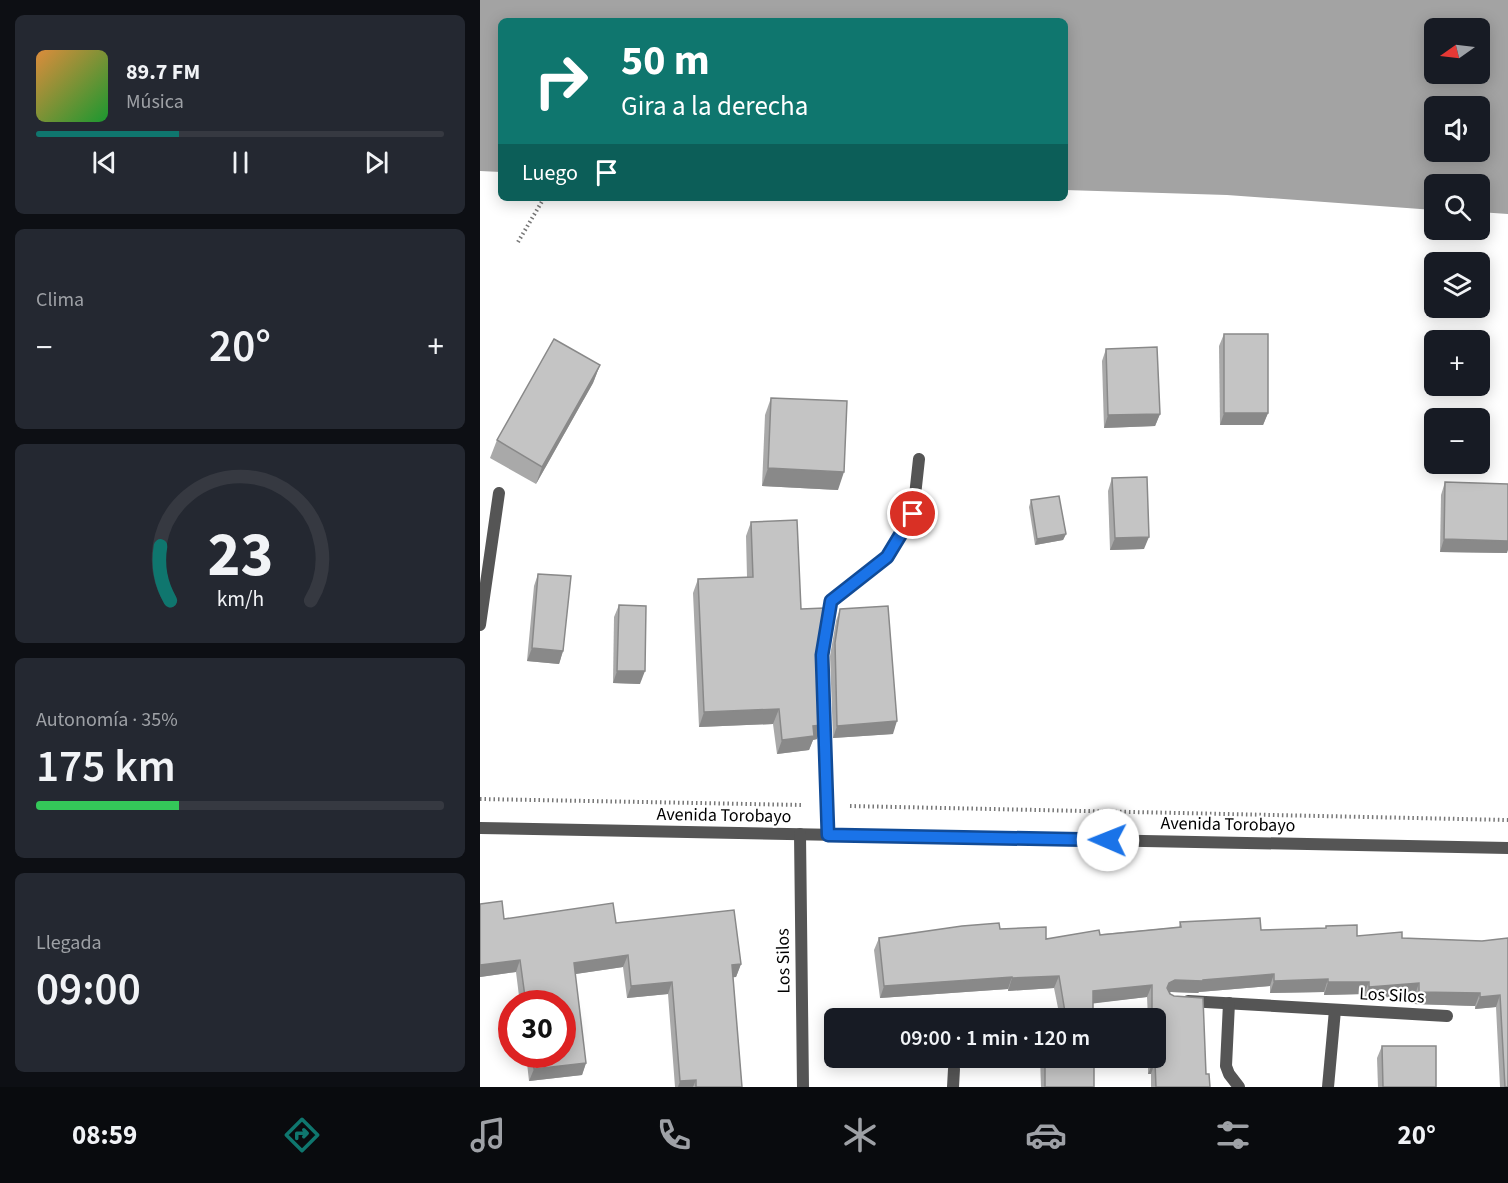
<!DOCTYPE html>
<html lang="es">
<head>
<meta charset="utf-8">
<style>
  :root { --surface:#171b24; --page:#242831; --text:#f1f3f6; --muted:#9ea1a6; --line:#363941; --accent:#0f766e }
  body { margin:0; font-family:"Source Sans 3",sans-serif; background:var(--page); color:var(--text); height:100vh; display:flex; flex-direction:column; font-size:22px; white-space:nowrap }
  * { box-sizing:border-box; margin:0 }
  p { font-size:20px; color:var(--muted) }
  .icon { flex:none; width:33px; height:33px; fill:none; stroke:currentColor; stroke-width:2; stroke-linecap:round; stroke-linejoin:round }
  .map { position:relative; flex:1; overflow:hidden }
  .sheet { display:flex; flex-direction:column; gap:15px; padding:15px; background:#0d0f14; width:480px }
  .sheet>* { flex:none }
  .banner { position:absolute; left:18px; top:18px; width:570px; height:183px; border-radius:9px; box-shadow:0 3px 15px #0003; background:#0f766e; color:#fff; overflow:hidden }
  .needle { width:39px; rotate:256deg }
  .controls { position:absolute; left:944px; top:18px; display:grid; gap:12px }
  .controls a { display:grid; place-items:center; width:66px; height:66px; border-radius:9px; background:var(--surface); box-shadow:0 3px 15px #0003; font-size:30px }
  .speed { position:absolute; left:18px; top:990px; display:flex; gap:12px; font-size:30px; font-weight:700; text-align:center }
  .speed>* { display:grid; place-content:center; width:78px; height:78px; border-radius:50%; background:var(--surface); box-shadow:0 3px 15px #0003; line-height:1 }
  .speed .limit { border:9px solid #d22; background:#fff; color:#111 }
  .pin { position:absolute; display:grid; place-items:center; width:51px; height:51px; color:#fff; margin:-26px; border:3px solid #fff; border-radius:50%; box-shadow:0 2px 6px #0007 }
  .me { position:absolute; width:66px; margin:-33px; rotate:271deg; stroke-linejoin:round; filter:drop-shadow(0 0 4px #0008) }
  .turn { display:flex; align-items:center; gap:21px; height:126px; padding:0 24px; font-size:27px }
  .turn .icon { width:78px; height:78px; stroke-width:2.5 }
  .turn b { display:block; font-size:42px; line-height:51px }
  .then { display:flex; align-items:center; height:57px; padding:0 24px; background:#0003; gap:12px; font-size:22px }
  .big { font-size:45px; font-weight:600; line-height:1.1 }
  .sheet .widget { flex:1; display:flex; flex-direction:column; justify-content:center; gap:9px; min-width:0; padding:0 21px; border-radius:9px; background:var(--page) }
  .sheet .dial { align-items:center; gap:0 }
  .dial svg { height:156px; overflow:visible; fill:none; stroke:var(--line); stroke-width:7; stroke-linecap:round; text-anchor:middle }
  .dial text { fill:var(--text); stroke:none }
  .song { display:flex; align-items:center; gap:18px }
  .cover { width:72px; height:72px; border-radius:9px; background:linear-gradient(135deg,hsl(30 70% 55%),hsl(130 70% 35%)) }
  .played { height:6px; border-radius:3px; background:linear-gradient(90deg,var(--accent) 35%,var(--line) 35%) }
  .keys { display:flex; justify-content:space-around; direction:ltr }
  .heat { display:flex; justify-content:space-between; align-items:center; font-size:33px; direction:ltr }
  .charge { height:9px; border-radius:4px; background:linear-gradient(90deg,#34c759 35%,var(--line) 0) }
  .trip { position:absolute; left:344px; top:1008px; width:342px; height:60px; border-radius:9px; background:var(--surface); box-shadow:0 3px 15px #0003; font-weight:600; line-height:60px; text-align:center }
  .dock { display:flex; height:96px; justify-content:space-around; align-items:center; background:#090b0e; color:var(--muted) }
  .dock .icon { width:42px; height:42px }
  .dock .current { color:var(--accent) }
  .dock b { font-size:27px; color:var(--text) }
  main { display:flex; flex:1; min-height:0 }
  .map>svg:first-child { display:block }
  .water { fill:#a3a3a3; fill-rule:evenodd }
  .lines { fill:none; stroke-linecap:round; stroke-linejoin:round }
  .path { stroke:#777; stroke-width:4; stroke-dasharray:1.5 3; stroke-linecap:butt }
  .lane { stroke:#555; stroke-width:12 }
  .street { stroke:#555; stroke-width:12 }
  .wall { fill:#a9a9a9 }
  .shaded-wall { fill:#898989 }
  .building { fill:#c4c4c4; stroke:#898989; stroke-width:1.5 }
  .route-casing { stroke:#114b97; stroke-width:15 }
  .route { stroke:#1a73e8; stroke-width:10 }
  .labels { text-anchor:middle; stroke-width:4.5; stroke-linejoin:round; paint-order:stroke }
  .street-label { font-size:18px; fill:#000; stroke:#fff }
</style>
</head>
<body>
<main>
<section class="sheet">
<div class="widget">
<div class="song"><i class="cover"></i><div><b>89.7 FM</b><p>Música</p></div></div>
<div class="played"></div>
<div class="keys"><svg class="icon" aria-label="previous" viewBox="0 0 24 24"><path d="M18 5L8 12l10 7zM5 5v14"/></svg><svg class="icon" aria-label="pause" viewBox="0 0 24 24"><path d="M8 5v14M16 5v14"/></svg><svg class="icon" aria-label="next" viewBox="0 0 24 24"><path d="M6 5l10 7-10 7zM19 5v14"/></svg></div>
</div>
<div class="widget"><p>Clima</p>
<div class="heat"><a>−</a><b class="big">20°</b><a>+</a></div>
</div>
<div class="widget dial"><svg viewBox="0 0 100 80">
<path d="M14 69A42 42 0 1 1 86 69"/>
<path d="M14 69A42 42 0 0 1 9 41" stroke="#0f766e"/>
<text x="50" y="56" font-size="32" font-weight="700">23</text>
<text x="50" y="72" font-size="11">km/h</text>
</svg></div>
<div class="widget"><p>Autonomía · 35%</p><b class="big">175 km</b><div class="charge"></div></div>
<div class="widget"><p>Llegada</p><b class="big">09:00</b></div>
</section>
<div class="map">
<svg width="1028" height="1087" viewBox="0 0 1028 1087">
  <rect width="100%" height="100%" fill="#fff"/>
  <!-- water -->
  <path class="water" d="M0,0h1028v214l-29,-2v-28h-45v26l-207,-15 -162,-5v-169h-564v151l-21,-1zM954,28h45v46h-45zM999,106v46h-45v-46z"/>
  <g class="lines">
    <!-- path -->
    <g class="path">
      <path d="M38,242l26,-44"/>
      <path d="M0,799l323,6"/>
      <path d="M370,806l658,14"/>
    </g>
    <!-- lane -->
    <g class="lane">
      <path d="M0,625l19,-132"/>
      <path d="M348,835l-6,-180 9,-54 56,-44 26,-43 6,-55"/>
    </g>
    <!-- street -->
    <g class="street">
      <path d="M0,828l1028,20"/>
      <path d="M320,834l3,253"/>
      <path d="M708,1001l259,15"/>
      <path d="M749,1003l-3,63 3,8 10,13"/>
      <path d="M473,1087l1,-18"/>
      <path d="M848,1087l7,-77"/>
    </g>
  </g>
  <!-- wall -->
  <g class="wall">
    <path d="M744,334l44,79 -5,12h-43l-1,-79z"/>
    <path d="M626,349l54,65 -5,12 -51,2 -2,-67z"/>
    <path d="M120,365l-7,18 -57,101 -46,-26 7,-18z"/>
    <path d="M291,398l67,92 -76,-4 3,-71z"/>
    <path d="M632,478l32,71 -34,1 -2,-59z"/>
    <path d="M965,482l62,71 -67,-1 1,-57z"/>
    <path d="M551,500l35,34 -3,6 -28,5 -6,-38z"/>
    <path d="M271,522l68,119 -2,98 -4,1 -4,10 -32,4 -4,-30 -74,3 -6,-134 5,-14 49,-2 -1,-41z"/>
    <path d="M58,574l25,77 -4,13 -32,-3 7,-75z"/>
    <path d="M139,605l21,79 -27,-1 1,-66z"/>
    <path d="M360,609l53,125 -60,4 -3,-82 6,-35z"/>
    <path d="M0,904l24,15 112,4 125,41 -5,13h-3l9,110h-67l-7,-93 -41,4 -4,-31 -48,7 11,89 -4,12 -53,6 -3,-27h36v-50h-42l-4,-32 -36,5z"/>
    <path d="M700,922l81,8 65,-2v-2l31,10 125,5 26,-3v149h-8l-4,-80 -21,2v-3l-61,-2 1,-9 -51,4v-5l-40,1v-3l-54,1v-7l-71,6 -1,1 -27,-1h-1l36,82 4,13h-59v-13h-3v-16h7v-40h-7l-1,-21 -54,6v15h-33l-6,-30 -46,3v-2l-128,9 -6,-48 5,-12 121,-9 46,10 133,-12z"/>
    <path d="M902,1046l54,41h-58l-1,-29z"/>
    <path d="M560,1058h54v29h-53z"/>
  </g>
  <!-- shaded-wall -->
  <g class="shaded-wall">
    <path d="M120,365l-7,18 -57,101 6,-17z"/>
    <path d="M744,413h44l-5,12h-43z"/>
    <path d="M680,414l-5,12 -51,2 4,-13z"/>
    <path d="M288,468l76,4 -6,18 -76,-4z"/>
    <path d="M586,534l-3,6 -28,5 2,-6z"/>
    <path d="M669,537l-5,12 -34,1 5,-12z"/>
    <path d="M964,539l64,2v9l-1,3 -67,-1z"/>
    <path d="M52,648l31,3 -4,13 -32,-3z"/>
    <path d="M137,671h28l-5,13 -27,-1z"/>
    <path d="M299,709l-6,15 -74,3 5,-15z"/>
    <path d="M417,721l-4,13 -60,4 4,-12z"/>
    <path d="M342,725l-5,14 -4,1 -4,10 -32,4 5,-14 31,-14z"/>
    <path d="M148,955l-5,12 -54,8 5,-12z"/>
    <path d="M40,960l-4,12 -36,5v-12z"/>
    <path d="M261,964l-5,13 -8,1 4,-13z"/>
    <path d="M794,974l-4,12 -71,6 -1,1 -27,-1 -7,3 5,-12 6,-3h28z"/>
    <path d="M579,976l-5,12 -46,3 4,-13z"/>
    <path d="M532,977l-4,12 -128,9 4,-12z"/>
    <path d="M848,979l-4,13 -54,1 4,-12z"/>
    <path d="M192,982l-4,12 -41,4 4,-12z"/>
    <path d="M848,982h41l-5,12 -40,1z"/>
    <path d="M939,983l-4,12 -51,4 5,-12z"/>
    <path d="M672,985l-5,12 -58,7 4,-13z"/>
    <path d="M939,992l61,1 -5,13 -61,-2z"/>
    <path d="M1020,995l-4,12 -21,2 5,-12z"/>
    <path d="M673,1062h2l-4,12h-3z"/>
    <path d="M106,1063l-4,12 -53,6 5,-12z"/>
    <path d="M216,1080l-3,7h-15l2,-6z"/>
  </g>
  <!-- building -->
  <g class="building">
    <rect x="744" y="334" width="44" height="79"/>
    <path d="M74,339l46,26 -58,102 -45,-27z"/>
    <path d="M677,347l3,67 -52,1 -2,-66z"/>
    <path d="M291,398l76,3 -3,71 -76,-4z"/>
    <path d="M667,477l2,60 -34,1 -3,-60z"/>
    <path d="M965,482l63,2v57l-64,-2z"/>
    <path d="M579,496l7,38 -29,5 -6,-39z"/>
    <path d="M317,520l4,89 23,-1 -5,33 3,84 -9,1 1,10 -32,4 -3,-31 -75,3 -6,-133 55,-2 -2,-55z"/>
    <path d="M58,574l33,2 -8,75 -31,-3z"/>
    <path d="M139,605l27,1 -1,65h-28z"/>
    <path d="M408,606l9,115 -60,5 -2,-83 5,-34z"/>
    <path d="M22,901l2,18 109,-16 3,20 118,-13 7,54 -9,1 10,122h-46v-7l-16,1 -8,-99 -41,4 -3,-31 -54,8 12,100 -52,6 -2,-15h30v-50h-36l-6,-44 -40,5v-61z"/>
    <path d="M780,918l1,12 65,-2v-2l31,-1v11l45,-4v6l80,3 26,-3v149h-3l-5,-92 -20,2v-4l-61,-1v-9l-50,4v-5h-41v-3l-54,2v-7l-71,6v1l-28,-1 -6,3 -2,5 3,6 4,2 29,2 3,76h3l1,13h-54l-1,-25h-2v-4h2v-40h-3v-33l-59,6v27h-27l-7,-42 -47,2v-1l-128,9 -5,-48 83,-12 37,-3 1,6 46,-2v12l53,-9 1,5 81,-8 -1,-5z"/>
    <path d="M902,1046h54v41h-53z"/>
    <rect x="565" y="1058" width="49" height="29"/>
  </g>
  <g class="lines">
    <!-- route casing -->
    <g class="route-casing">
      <path id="route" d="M433,514l-26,43 -56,44 -9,54 6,180 280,5"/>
    </g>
    <!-- route -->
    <use href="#route" class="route"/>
  </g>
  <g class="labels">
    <!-- street labels -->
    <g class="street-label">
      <text transform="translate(244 815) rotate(1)" y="6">Avenida Torobayo</text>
      <text transform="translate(748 824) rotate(1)" y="6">Avenida Torobayo</text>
      <text transform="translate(303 961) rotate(-91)" y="6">Los Silos</text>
      <text transform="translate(912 995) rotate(3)" y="6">Los Silos</text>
    </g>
  </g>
</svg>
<div class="controls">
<a><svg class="needle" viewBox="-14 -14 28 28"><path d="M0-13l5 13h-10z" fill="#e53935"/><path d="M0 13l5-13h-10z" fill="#9ea1a6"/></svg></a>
<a><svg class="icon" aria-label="sound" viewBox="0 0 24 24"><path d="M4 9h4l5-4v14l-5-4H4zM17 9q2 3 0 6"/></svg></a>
<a><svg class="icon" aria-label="search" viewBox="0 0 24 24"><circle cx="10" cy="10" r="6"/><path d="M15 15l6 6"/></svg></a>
<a><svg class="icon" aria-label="layers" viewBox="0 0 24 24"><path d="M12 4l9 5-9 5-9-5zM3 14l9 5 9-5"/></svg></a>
<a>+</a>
<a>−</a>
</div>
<div class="speed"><div class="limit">30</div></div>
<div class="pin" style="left:433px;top:514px;background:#d93025"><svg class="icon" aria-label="arrive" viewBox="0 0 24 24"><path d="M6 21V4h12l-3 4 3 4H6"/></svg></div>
<svg class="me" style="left:628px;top:840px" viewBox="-20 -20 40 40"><circle r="19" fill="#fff"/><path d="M0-13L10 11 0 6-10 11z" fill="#1a73e8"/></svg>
<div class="trip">09:00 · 1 min · 120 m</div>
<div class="banner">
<div class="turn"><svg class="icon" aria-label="right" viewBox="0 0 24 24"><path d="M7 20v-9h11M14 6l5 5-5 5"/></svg><div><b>50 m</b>Gira a la derecha</div></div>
<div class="then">Luego<svg class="icon" aria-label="arrive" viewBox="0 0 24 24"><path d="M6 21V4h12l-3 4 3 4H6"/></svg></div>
</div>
</div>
</main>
<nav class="dock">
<b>08:59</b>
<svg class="icon current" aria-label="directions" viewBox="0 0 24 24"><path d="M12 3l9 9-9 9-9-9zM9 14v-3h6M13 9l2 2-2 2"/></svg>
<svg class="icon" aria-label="music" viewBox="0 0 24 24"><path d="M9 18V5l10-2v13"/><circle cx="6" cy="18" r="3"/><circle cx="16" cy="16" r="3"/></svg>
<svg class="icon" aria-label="phone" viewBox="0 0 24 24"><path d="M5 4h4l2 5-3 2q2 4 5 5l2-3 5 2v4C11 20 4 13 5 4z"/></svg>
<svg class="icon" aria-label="climate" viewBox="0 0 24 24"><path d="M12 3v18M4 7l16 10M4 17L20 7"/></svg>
<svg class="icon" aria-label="car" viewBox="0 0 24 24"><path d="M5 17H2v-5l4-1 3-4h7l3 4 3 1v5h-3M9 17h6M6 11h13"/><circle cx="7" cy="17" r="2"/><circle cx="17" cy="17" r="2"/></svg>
<svg class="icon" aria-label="filters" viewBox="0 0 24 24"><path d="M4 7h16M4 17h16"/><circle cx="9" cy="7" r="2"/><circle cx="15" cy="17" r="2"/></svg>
<b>20°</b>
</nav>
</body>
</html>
